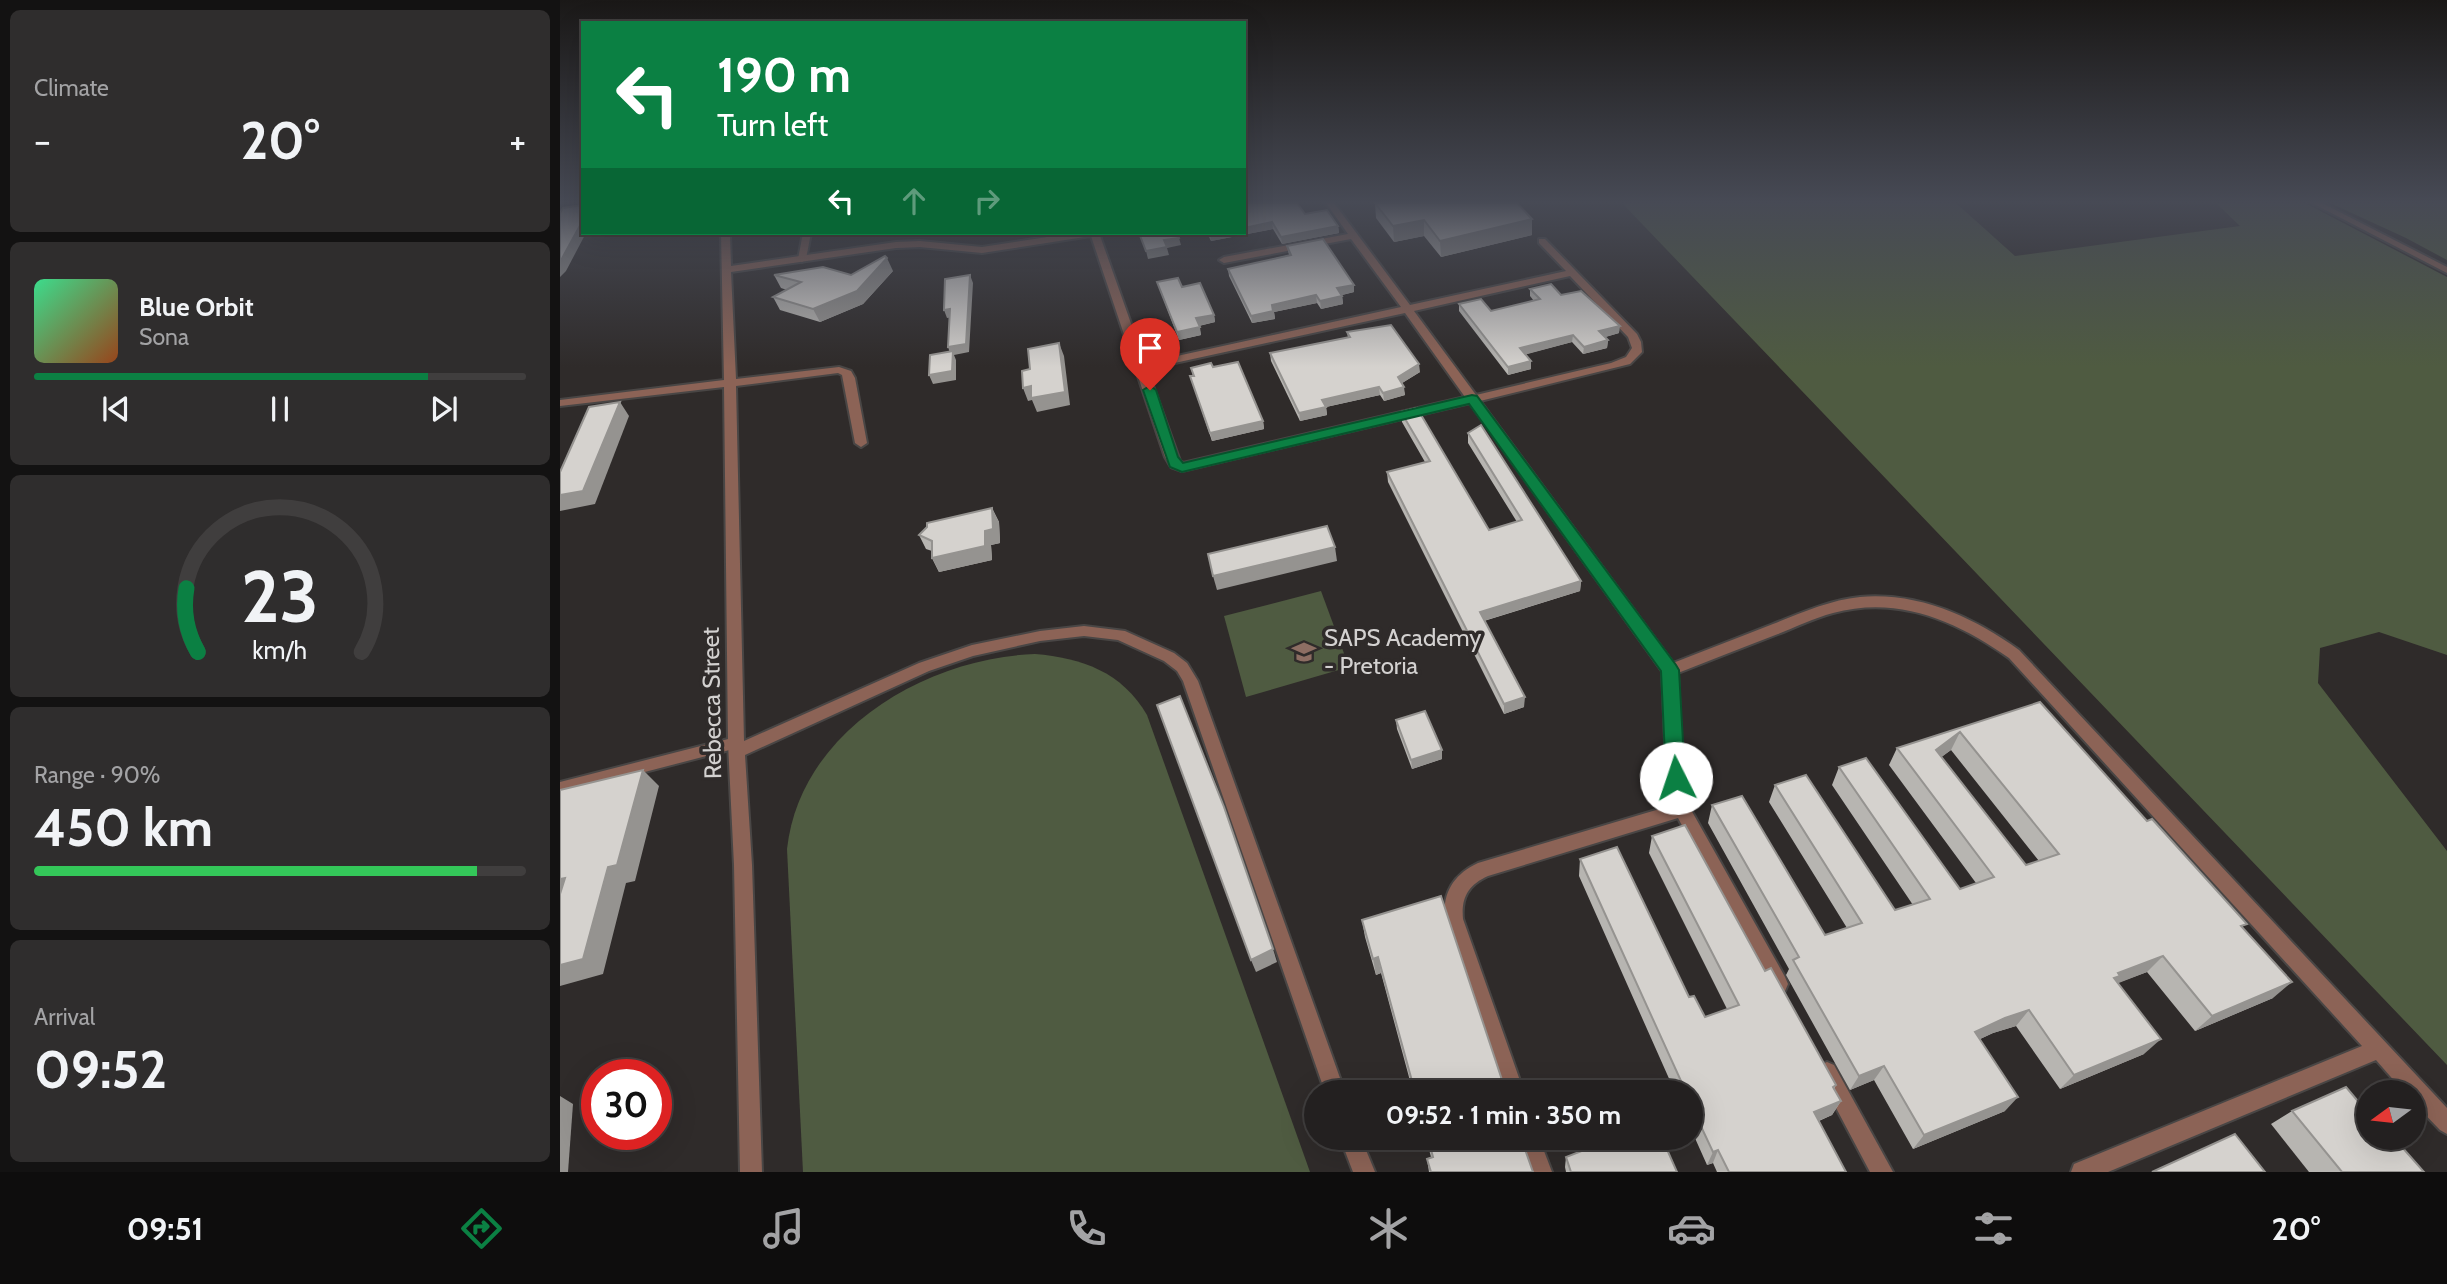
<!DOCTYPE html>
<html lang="en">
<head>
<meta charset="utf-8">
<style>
  :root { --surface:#232020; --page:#2f2d2d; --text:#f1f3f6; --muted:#a3a3a5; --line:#403e3e; --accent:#0b8043 }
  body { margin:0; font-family:Cabin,sans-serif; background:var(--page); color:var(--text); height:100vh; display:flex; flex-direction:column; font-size:26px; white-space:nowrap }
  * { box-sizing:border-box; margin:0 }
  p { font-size:23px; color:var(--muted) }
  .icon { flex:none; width:38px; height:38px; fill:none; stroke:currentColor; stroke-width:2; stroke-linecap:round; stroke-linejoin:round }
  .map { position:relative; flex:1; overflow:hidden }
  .panel { display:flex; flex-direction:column; gap:10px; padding:10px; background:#131212; width:560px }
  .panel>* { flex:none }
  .top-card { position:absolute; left:21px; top:21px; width:665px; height:214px; border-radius:0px; box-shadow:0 7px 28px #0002,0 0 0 2px var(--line); background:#0b8043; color:#fff; overflow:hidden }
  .needle { width:46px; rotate:255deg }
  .buttons { position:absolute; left:1796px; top:1080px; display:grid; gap:14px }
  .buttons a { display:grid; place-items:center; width:70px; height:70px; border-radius:50%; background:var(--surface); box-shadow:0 7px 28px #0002,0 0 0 2px var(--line); font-size:35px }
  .speed { position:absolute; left:21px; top:1059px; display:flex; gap:14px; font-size:35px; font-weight:700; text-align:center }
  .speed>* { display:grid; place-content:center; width:91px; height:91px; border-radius:50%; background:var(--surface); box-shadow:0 7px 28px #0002,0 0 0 2px var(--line); line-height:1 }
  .speed .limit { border:10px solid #d22; background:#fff; color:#111 }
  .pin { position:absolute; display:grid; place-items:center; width:60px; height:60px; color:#fff; margin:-72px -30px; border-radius:50% 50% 50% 0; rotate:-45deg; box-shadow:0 0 7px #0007 }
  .pin .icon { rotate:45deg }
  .me { position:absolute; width:77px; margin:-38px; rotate:356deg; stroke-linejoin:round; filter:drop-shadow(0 0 5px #0008) }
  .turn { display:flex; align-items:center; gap:24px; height:147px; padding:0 21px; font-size:32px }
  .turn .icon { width:91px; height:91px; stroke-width:2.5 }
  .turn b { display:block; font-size:49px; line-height:60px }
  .lanes { display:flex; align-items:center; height:66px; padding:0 21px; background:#0003; justify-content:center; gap:35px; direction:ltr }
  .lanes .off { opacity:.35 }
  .big { font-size:52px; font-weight:700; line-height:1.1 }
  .panel .widget { flex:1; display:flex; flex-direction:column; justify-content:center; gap:10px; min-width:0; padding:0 24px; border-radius:10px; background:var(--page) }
  .panel .dial { align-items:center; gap:0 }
  .dial svg { height:182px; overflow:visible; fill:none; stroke:var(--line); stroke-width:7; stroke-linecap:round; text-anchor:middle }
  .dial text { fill:var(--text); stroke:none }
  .song { display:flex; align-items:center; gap:21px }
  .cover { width:84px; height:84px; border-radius:10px; background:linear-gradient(135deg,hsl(150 70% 55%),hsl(20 70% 35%)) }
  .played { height:7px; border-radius:4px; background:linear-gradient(90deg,var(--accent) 80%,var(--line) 80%) }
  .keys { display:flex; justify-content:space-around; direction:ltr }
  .heat { display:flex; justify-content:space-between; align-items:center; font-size:38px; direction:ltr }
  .charge { height:10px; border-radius:5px; background:linear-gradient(90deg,#34c759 90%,var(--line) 0) }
  .trip { position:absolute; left:744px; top:1080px; width:399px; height:70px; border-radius:35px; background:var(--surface); box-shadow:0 7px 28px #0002,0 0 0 2px var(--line); font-weight:700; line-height:70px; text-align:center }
  .tabs { display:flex; height:112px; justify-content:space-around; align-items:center; background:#0e0d0d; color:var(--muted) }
  .tabs .icon { width:49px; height:49px }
  .tabs .on { color:var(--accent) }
  .tabs b { font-size:32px; color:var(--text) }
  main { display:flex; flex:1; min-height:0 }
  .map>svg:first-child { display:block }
  .green { fill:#4f5b41 }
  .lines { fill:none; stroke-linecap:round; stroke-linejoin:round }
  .service-casing { stroke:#494645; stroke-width:4 }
  .minor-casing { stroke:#494645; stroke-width:4 }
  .service { fill:#8c6356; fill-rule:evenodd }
  .minor { fill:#8c6356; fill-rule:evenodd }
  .wall { fill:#b7b5b1; fill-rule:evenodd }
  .shaded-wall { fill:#959390 }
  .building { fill:#d5d2ce; stroke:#959390; stroke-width:2; fill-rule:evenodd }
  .route { fill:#0b8043; stroke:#07532c; stroke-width:2 }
  .labels { text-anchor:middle; stroke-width:7; stroke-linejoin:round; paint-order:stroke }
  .poi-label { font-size:24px; fill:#d3d1d0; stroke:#2f2b2a; text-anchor:start }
  .street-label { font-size:24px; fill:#d3d1d0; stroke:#2f2b2a }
</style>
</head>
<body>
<main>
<section class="panel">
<div class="widget"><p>Climate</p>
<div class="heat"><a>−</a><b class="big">20°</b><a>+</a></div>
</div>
<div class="widget">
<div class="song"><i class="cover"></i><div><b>Blue Orbit</b><p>Sona</p></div></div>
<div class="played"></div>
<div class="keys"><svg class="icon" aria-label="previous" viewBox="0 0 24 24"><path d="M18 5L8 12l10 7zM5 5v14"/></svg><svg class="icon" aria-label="pause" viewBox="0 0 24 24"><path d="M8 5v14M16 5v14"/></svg><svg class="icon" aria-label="next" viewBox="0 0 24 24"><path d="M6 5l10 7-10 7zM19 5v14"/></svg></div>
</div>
<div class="widget dial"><svg viewBox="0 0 100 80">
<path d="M14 69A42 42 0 1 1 86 69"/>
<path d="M14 69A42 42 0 0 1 9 41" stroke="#0b8043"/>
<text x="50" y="56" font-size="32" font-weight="700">23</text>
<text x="50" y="72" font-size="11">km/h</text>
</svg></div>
<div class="widget"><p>Range · 90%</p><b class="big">450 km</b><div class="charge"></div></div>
<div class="widget"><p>Arrival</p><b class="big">09:52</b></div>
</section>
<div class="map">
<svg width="1887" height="1172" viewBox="0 0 1887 1172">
  <rect width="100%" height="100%" fill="#2f2b2a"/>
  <!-- green -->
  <g class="green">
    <path d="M1062,203h334l59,53 225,-30 -24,-23h89l142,74v378l-68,-23 -59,16 -2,35 129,168v214z"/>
    <path d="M1770,203h117v57l-41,-22z"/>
    <path d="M761,591l28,76 -103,30 -22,-81z"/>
    <path d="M475,654c47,4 87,18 112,61l163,457h-507l-16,-323c13,-118 138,-191 248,-195z"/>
  </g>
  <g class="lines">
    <!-- service casing -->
    <g class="service-casing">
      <g id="service">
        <path d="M1752,203h10l125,64v6z"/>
        <path d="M243,233h8l-5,26 -4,3 -4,-3z"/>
        <path d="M176,737l5,2 2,4 -2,4 -181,47v-12z"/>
      </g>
    </g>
    <!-- minor casing -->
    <g class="minor-casing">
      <g id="minor">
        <path d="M766,203h8l76,102 156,-34 -27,-28v-4h6l92,95 4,8 1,10 -12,12 -150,37 193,262c33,-13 67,-26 100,-39 28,-11 57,-24 87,-27 59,-5 113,20 159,53l428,458v26l-7,-4 -27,-28v-10h-9l-28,-32 -268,112h-37l3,-8 288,-118 -353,-388c-52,-37 -111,-63 -176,-45 -19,5 -37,14 -55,21 -34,13 -67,26 -100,39l4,90 8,45 95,169 3,7 -3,7 -7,2 -7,-2 -93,-173 -190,58c-20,9 -27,22 -25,43l61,173h-20l-59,-173c-3,-26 9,-45 33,-56l195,-58 -7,-42 -4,-92 -192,-268 -288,68 -11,-4 -6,-10 -74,-221 -109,17 -62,-6 -24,1 -165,24 5,107 103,-12 12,4 4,7 12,65 -6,4 -6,-4 -13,-68 -4,-2 -102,13 8,355 175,-78 53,-18 68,-14 44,-5 41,5 49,22 13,10 11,18 147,411h-20l-142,-411 -6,-10 -13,-10 -46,-21 -34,-4 -44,5 -67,15 -44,15 -184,84 7,110 10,307h-22l-6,-307 -6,-122 -4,-356 -164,19v-6l164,-20 -3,-147h9l1,33 165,-24 24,-1 62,6 92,-14h25l46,130 256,-56 -50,-68 -127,24 -5,-3 5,-3 124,-23zM1010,276l58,61 4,11 -6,9 -15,6 -135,32 -62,-84zM845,313l60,84 -282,66 -3,-2 -33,-92z"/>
        <path d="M1267,1062l7,3 59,107h-23l-53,-100 3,-7z"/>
        <path d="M780,1138h21l14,34h-22z"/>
        <path d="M958,1138h21l13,34h-22z"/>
      </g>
    </g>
    <!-- service -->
    <use href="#service" class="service"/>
    <!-- minor -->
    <use href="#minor" class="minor"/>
  </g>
  <!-- wall -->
  <g class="wall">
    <path d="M684,203l61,11 33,12 1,7 -57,11 -9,-15 -62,12 -4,-8h37z"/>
    <path d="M815,203l157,16v16l-91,22 -17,-21 -30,6 -18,-24z"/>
    <path d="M727,246l67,39v7l-12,3 1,9 -22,5 -4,-6 -43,9 1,7 -23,4 -23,-47 -1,-7 61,-14z"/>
    <path d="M333,271l-30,33 -43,18 -40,-12 -7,-13 14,-7 -6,-2 -7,-13h77z"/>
    <path d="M597,282l57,33 1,7 -16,4 2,9 -22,5z"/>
    <path d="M970,289l31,6 58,38 -14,4 3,3 -1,8 -24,6 -11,-12 -46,12 5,7v8l-23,6 -49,-64v-7l32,7 43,-10 -4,-5z"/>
    <path d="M787,332l73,40 -18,11 3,12 -21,6 -4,-6 -54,12 1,8 -27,6 -29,-60 -1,-8 78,-15z"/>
    <path d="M653,367l50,54 1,8 -52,12 -22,-65h3l-2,-8z"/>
    <path d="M841,412l88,118 28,-8 -49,-79v-10l113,148 -1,10 -96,30 40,86 -20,7 -116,-232 -1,-10 38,-10 -23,-40z"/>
    <path d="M432,508l7,14 1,21 -9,2 1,15 -53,12 -7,-14v-7l-6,-2 -7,-14z"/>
    <path d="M1480,702l203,226 30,70 -78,33 -48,-59 -30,11 27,71 -84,35 -44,-63 -23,7 -13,6 25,72 -92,38 -39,-69 -24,10 -64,-115 3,-6 -81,-146 4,-18 113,130 22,-7 -78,-126 6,-17 120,125 18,-5 -81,-120 7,-18 121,122 16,-6 -87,-118 8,-17zM1391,750l88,111 -13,4 -85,-108z"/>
    <path d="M836,720l46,39 -30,10 -15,-40z"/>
    <path d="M1092,836l113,135 71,114 -2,4 7,12 -9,14 -13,6 27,51h-129l-4,-9 -6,2 -17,-38v-35h-15l-96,-216 1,-17 125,158 22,-8 -78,-156z"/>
    <path d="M802,920l144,172h-93l-32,-119 -5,2 -11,-38z"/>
    <path d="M1732,1111l76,2 56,59h-115l-38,-48z"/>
    <path d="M866,1138h95l12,34h-104l-2,-13 4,-2z"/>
    <path d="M1006,1157l111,15h-111l-1,-5z"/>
  </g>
  <!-- shaded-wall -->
  <g class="shaded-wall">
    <path d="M972,219v16l-91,22 -1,-16z"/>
    <path d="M23,220v13h3l-20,38 -6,6v-15z"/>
    <path d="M864,220v16l-30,6 -1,-16z"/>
    <path d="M712,222l1,7 -62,12 -1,-7 6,-1h28v-5z"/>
    <path d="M778,226l1,7 -57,11 -1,-7z"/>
    <path d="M619,238l2,7 -14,3 2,7 -21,4 -2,-8 18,-11z"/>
    <path d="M327,258l6,13 -30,33 -43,18 -7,-13z"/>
    <path d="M410,275l3,8 -4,69 -15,3 2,5v20l-23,4 -4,-9 22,-19 -3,-9z"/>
    <path d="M794,285v7l-16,4 -1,-8z"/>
    <path d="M756,295l1,8 -43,9 1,7 -23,4 -1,-7 21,-11z"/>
    <path d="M782,296l1,8 -22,5 -1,-8z"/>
    <path d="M390,309l3,8 -6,1 -3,-8z"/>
    <path d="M654,315l1,7 -17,4 -2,-8z"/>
    <path d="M1060,326l-1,7 -20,6v-8z"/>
    <path d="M640,327l1,8 -22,5 -2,-8z"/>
    <path d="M1013,335l-1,7 -52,14v-8z"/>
    <path d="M1048,340l-1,8 -24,6 1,-7z"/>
    <path d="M499,343l5,13 6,49 -33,7 -5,-12 -4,1 -5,-13z"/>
    <path d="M971,361v8l-23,6v-8z"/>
    <path d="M859,364l1,8 -21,13 -1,-8z"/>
    <path d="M819,387l1,8 -54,12 1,8 -27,6 -1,-8 23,-13z"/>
    <path d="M844,387l1,8 -21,6 -1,-8z"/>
    <path d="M60,402l9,14 -34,88 -35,7v-16z"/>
    <path d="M703,421l1,8 -52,12 -2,-8z"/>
    <path d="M432,508l7,14 1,21 -9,2 1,15 -53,12 -7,-14 53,-27z"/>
    <path d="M775,547l2,14 -120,29 -4,-14z"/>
    <path d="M1021,581l-1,10 -100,31v-10z"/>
    <path d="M965,697l-1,10 -20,7v-10z"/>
    <path d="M1400,732l-9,18 -24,18 9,-18z"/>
    <path d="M882,750v9l-30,10 -1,-9z"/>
    <path d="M83,770l16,16 -24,95 -9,2 -23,91 -43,12v-21l48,-98z"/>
    <path d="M5,878l-5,22v-21z"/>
    <path d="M713,949l4,13 -21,10 -5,-12z"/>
    <path d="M1603,956l-16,16 -36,14 -6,6 13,-19z"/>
    <path d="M818,957l3,16 -5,2 -3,-16z"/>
    <path d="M1732,982l-19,16 -78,33 17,-15z"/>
    <path d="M1469,1010l-13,16 -23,7 -30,14 12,-15 30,-14z"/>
    <path d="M1601,1039l-17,15 -84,35 14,-14z"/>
    <path d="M1324,1066l-10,14 -24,10 9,-14z"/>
    <path d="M0,1096l13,8 -5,68h-8z"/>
    <path d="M1458,1097l-13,14 -92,38 11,-14z"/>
    <path d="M1281,1101l-9,14 -26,11 8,-14z"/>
    <path d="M1158,1150l-5,13 -6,2 6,-13z"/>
  </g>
  <!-- building -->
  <g class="building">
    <path d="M684,203h53l8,11 22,-4 11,16 -57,11 -9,-15 -28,6z"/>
    <path d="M815,203h142l15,16 -92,22 -16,-21 -31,6z"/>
    <path d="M23,205v15l-23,42v-49l3,-5z"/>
    <path d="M579,233h38l2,5 -15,2 3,7 -21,4z"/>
    <path d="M763,239l31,46 -17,3 5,8 -22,5 -4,-6 -44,10 1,6 -22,5 -23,-47 63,-14 -4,-9z"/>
    <path d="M325,256l2,2 -30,33 -44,18 -40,-12 28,-15 -27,-7 49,-8 28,8z"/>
    <path d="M410,275l-4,69 -18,3 2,-38 -6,1 1,-31z"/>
    <path d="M618,278l4,9 18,-4 14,32 -18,3 4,9 -23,5 -20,-50z"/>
    <path d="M991,284l10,11 20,-4 39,35 -21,5 9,9 -24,7 -11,-12 -53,13 11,13 -23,6 -49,-63 22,-5 10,12 49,-12 -10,-10z"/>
    <path d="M831,325l28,39 -21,13 6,10 -21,6 -4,-6 -57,13 4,7 -27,6 -29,-60 80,-16 -3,-5z"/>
    <path d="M499,343l6,49 -34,6v-12l-8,2 -1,-17 8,-2 -2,-20z"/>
    <path d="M393,351l-1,20 -23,4 1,-20z"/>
    <path d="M678,362l25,59 -53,12 -20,-57h4l-3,-8 20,-5 2,4z"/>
    <path d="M60,402l-37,89 -23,4v-23l29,-65z"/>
    <path d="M857,408l72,122 33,-10 -54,-87 13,-8 100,156 -101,31 45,85 -21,7 -117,-232 43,-11 -29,-49z"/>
    <path d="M432,508l1,21 -8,2v15l-53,12v-17l-13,-6 8,-8v-4z"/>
    <path d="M767,526l8,21 -122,29 -5,-22z"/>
    <path d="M620,696l44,111 49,142 -22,11 -94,-255z"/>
    <path d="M1480,702l107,119 5,-2 95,105 -6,2 51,56 -80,34 -49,-60 -45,17 2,3 -6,2 47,61 -87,36 -45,-65 -24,8 -30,14 43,65 -94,38 -40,-69 -25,10 -66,-116 6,-3 -87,-152 30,-9 83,139 37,-12 -87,-138 31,-10 89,135 35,-11 -91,-132 27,-9 94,131 34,-12 -97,-129zM1400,732l99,122 -33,11 -90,-115z"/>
    <path d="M865,711l17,39 -31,10 -15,-40z"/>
    <path d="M83,770l-26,95 -9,2 -25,92 -23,6v-71l5,-16 -5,1v-89z"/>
    <path d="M1125,825l80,146 6,-3 65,117 -3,2 8,14 -27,11 32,60h-117l-11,-22 -5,2 -23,-49v-11h-4l-106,-233 37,-12 72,150 5,-1 11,21 34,-12 -87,-169z"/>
    <path d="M881,896l65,196h-91l-37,-135 -5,2 -11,-39z"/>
    <path d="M1786,1087l22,26v25h26l30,34h-82l-50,-61z"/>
    <path d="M1675,1134l30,38h-113z"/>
    <path d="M868,1138h93l12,34h-102l-4,-13 6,-2z"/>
    <path d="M1055,1138h47l15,34h-106l-5,-15z"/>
  </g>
  <!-- sky -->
  <linearGradient id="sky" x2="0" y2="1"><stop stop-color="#1a1817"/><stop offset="0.55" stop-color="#474a55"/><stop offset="1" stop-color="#474a55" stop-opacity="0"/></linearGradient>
  <rect width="1887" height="367" fill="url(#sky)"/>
  <!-- route -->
  <path class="route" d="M590,386l6,4 22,67 5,6 289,-68 5,1 199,269 3,5 6,108 -3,6 -6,2 -7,-2 -3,-6 -5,-107 -192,-267 -287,68 -12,-5 -27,-77z"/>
  <!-- icons -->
  <defs>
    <g id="university-bare" transform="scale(1.89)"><path d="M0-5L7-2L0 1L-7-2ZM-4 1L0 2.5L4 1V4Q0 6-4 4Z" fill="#8d6e63" stroke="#2f2b2a" stroke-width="2.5" paint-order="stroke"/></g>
  </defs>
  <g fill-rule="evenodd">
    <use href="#university-bare" x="744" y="652"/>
  </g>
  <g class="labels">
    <!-- poi labels -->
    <g class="poi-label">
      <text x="764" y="646">SAPS Academy<tspan x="764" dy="28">- Pretoria</tspan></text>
    </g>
    <!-- street labels -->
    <g class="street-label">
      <text transform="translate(152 703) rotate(-91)" y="8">Rebecca Street</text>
    </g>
  </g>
</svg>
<div class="buttons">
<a><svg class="needle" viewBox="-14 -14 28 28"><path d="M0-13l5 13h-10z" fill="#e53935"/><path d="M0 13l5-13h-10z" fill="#a3a3a5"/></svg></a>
</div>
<div class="speed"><div class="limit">30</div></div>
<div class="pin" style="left:590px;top:390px;background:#d93025"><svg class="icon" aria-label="arrive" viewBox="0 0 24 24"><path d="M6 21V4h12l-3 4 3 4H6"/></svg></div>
<svg class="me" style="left:1116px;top:778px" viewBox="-20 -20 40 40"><circle r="19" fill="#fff"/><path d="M0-13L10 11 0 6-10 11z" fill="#0b8043"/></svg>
<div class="trip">09:52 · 1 min · 350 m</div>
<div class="top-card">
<div class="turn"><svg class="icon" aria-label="left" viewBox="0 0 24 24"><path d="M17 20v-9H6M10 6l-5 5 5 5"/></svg><div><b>190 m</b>Turn left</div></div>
<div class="lanes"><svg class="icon" aria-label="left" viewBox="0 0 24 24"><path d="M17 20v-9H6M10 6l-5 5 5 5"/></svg><svg class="icon off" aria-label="ahead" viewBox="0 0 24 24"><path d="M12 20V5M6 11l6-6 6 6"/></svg><svg class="icon off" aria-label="right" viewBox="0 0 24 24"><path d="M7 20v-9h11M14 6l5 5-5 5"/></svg></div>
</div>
</div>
</main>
<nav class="tabs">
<b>09:51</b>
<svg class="icon on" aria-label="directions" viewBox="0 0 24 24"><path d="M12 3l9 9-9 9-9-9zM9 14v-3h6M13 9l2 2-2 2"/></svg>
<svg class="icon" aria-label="music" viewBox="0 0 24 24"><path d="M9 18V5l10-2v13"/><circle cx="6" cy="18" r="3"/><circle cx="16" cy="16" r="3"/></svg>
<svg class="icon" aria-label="phone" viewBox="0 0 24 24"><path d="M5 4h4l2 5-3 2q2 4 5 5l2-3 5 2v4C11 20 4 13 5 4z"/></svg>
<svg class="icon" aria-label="climate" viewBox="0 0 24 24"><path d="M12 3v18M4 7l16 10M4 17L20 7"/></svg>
<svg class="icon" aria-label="car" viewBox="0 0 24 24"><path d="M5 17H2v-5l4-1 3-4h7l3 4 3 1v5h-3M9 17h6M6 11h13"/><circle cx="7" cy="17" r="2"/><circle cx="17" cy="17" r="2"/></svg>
<svg class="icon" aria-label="filters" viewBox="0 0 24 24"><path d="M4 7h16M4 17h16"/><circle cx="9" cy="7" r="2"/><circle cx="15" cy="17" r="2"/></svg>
<b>20°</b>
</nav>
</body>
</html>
